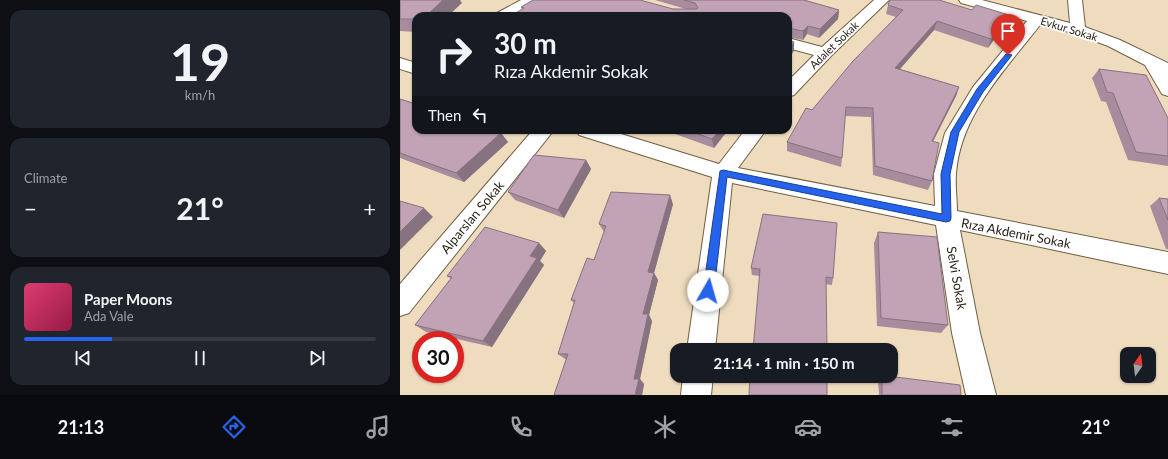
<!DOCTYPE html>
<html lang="en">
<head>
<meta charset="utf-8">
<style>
  :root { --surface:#171b24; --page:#20242c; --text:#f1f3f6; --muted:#9ea1a6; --line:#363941; --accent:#2563eb }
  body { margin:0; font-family:Lato,sans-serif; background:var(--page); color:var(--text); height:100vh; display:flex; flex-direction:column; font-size:15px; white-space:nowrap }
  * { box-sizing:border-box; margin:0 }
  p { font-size:13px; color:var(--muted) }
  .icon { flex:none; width:22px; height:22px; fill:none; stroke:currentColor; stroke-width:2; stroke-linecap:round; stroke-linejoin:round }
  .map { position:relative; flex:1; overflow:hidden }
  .sheet { display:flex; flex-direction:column; gap:10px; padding:10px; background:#0d0f14; width:400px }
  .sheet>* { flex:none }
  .top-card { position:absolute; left:12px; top:12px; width:380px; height:122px; border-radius:12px; box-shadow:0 1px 3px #0004; background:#171b24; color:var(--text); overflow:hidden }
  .needle { width:26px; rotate:14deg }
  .tools { position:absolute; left:720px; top:347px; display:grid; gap:8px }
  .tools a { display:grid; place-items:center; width:36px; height:36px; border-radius:8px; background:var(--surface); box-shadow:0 1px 3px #0004; font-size:20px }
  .speed { position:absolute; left:12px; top:331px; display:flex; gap:8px; font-size:20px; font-weight:700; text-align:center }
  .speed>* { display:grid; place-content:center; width:52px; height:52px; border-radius:50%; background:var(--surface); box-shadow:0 1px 3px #0004; line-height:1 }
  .speed .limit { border:6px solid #d22; background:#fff; color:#111 }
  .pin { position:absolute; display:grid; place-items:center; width:34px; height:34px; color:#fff; margin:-41px -17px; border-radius:50% 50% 50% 0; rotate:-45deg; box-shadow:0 0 4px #0007 }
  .pin .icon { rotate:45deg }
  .me { position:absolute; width:44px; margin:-22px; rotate:7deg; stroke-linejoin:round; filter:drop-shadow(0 0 3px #0008) }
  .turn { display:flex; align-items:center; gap:14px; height:84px; padding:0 16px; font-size:18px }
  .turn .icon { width:52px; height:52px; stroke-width:2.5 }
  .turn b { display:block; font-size:28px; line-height:34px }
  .then { display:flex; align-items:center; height:38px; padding:0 16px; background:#0003; gap:8px; font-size:15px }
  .big { font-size:30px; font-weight:700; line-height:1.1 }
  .sheet .widget { flex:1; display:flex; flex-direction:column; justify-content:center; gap:6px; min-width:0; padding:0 14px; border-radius:12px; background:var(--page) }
  .sheet .dial { align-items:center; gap:0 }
  .dial b { font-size:52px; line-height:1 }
  .song { display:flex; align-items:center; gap:12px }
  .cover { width:48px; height:48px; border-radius:6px; background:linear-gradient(135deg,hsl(340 70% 55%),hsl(340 70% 35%)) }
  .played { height:4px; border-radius:2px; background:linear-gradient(90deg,var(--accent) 25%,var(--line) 25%) }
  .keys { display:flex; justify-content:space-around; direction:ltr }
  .heat { display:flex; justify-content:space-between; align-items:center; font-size:22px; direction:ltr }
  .trip { position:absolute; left:270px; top:343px; width:228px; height:40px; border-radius:12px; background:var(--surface); box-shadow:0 1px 3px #0004; font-weight:700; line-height:40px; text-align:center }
  .tabs { display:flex; height:64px; justify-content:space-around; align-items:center; background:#090b0e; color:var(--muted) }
  .tabs .icon { width:28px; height:28px }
  .tabs .selected { color:var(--accent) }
  .tabs b { font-size:18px; color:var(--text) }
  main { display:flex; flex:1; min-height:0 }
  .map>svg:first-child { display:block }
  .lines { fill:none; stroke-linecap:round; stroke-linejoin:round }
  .minor-casing { stroke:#6f5f45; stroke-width:2 }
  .minor { fill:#fff; fill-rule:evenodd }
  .wall { fill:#a68c9c }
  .shaded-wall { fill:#87727f }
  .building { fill:#c1a3b5; stroke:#87727f }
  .route { fill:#2563eb; stroke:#184099 }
  .labels { text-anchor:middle; stroke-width:3.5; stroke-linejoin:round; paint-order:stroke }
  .far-street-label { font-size:11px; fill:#282116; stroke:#fff }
  .street-label { font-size:13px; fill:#282116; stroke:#fff }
</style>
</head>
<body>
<main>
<section class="sheet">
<div class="widget dial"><b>19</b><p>km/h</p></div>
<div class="widget"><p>Climate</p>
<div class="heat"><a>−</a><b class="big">21°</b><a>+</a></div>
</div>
<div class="widget">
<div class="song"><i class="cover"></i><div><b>Paper Moons</b><p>Ada Vale</p></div></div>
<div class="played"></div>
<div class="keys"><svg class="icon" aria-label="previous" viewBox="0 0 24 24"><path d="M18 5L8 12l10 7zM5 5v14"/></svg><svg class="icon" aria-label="pause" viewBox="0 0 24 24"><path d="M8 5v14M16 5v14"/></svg><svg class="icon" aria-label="next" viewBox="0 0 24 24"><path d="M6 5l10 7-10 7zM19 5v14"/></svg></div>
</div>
</section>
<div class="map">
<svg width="768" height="395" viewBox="0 0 768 395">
  <rect width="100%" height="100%" fill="#efdcbf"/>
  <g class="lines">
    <!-- minor casing -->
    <g class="minor-casing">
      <g id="minor">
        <path d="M121,0h17l-2,3 -23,13h-18l2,-3z"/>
        <path d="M474,0h15l-58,56 -37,39 -6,2v-16l26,-26 -26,-7v-10l34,9z"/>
        <path d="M559,0h23l88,23 -2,-23h14l3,27 35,13 48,23v33l-6,-2 -17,-29 -37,-19 -35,-13 -33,-8c-34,44 -80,90 -84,149 -1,12 1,25 1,37l211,41v22l-208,-44 20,103 16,62h-30l-14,-62 -16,-108 -204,-42 -17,167h-28l25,-173 -133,-42 -3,-5h32l111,34 26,-34h21l-28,38 197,38 -1,-32 11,-41 28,-46 54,-66 -66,-18z"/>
        <path d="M0,58l16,5v11l-16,-5z"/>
        <path d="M133,130h21l-145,183 -9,3v-32z"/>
        <path d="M283,376h30l-2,19h-30z"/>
      </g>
    </g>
    <!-- minor -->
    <use href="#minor" class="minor"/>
  </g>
  <!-- wall -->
  <g class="wall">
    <path d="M0,0l62,3 -46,13v16l-16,-1z"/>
    <path d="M255,0h149l35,10 -1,9 -19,19 -12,-4 -4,6 -15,-3v-21l-266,-7 -1,-2 165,2z"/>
    <path d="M488,5l117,19 -17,24 -54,-18 -34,39 59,18 -3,9 -23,46 -1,39 -4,9 -55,-15 -2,-58 -26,-1 -3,42 -1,9 -54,-16v-9l109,-125 -10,-3z"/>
    <path d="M699,69l69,49v48l-40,-6 -22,-58 -5,-1 -9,-23z"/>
    <path d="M0,99l101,34 7,9 -44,40 -64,-24z"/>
    <path d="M264,130h64l-14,18z"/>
    <path d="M186,160l5,9 -27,49 -49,-18 -7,-8z"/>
    <path d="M759,198l9,1v50h-2l-16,-43z"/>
    <path d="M273,204l-19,69 4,7 -9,35 3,6 -12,58 4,5 -2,11h-88l12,-36h-1l-7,-5 16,-51 -3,-3 23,-40 10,-28 -5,-8z"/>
    <path d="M478,232l70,93 -7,8 -64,-7 -3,-83z"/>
    <path d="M139,243l7,8 -6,10 4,4 -52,82 -66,-15 -11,-7 36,-46 -4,-3z"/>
    <path d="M351,268l82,10 -1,7 -80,-10z"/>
    <path d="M481,376h6l74,19h-82l-1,-15z"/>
  </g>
  <!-- shaded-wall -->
  <g class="shaded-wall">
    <path d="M43,0h17l2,3 -14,13h-22z"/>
    <path d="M439,10l-1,9 -19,19 1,-9z"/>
    <path d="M609,15l-4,9 -17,24 3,-9z"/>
    <path d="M537,21l-3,9 -41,47 2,-9z"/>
    <path d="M408,26l-1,8 -4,6v-9z"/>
    <path d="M394,42v9l-6,8v-9z"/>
    <path d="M559,87l-3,9 -28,54 4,-9z"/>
    <path d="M320,130h8l-14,18 -2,-9z"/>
    <path d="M101,133l7,9 -44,40 -8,-9z"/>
    <path d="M186,160l5,9 -27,49 -6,-8z"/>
    <path d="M270,195l3,9 -19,69 4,7 -9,35 3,6 -12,58 4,5 -2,11h-7l-1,-16 14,-107z"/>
    <path d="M24,208l9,9 -33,33v-18z"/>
    <path d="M139,243l7,8 -6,10 4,4 -52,82 -9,-6 47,-85z"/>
  </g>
  <!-- building -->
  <g class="building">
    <path d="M0,0h43l-17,16h-10v3h-16z"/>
    <path d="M133,0h107l33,9h24l1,-1 -3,-5 -11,-3h120l35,10 -19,19 -12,-3 -5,5 -15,-3v-12h-277l13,-8 -3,-1z"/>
    <path d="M490,0h49l33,10 4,-5 33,10 -18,24 -54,-18 -42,47 64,19 -27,54 7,2 -7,38 -57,-15 -2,-58 -27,-1 -4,51 -55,-16 19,-34 6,2 41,-49 50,-51 -15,-5z"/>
    <path d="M388,40l6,2 -6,8z"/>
    <path d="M699,69l47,6 22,43v38l-32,-4 -23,-59 -6,-1z"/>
    <path d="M0,99l16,5v26h77l8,3 -45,40 -56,-20z"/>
    <path d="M287,130h33l-8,9z"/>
    <path d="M134,155l52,5 -28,50 -50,-18z"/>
    <path d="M211,192l59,3 -22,77 6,1 -11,41h5l-14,65h5l-4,16h-81l14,-41h-10l17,-54h-4l16,-42 7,2 12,-34 -7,-2z"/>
    <path d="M759,198l9,1v21z"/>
    <path d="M0,201l24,7 -24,24z"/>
    <path d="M363,214l74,9 -4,55 -7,-1 1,73h-74l7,-81 -9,-1z"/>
    <path d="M85,227l54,16 -9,13 7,2 -54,83 -68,-16 37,-48 -5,-1z"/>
    <path d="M478,232l59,5 11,88 -67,-7z"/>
    <path d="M350,376h77v19h-78z"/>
    <path d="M482,376h5l73,9 1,10h-79z"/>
  </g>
  <!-- route -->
  <path class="route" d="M606,54l6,1 -29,37 -24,40 -9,42 1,44 -1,3 -4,1 -219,-45 -13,114 -2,4 -4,1 -3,-1 -2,-4 17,-120 3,-1 219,44 -1,-40 10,-42 26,-43z"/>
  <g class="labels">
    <!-- far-street labels -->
    <g class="far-street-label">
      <text transform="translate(669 29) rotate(17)" y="4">Evkur Sokak</text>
      <text transform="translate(434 45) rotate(-44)" y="4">Adalet Sokak</text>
    </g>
    <!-- street labels -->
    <g class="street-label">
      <text transform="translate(72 217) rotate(-50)" y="5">Alparslan Sokak</text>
      <text transform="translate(616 233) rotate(11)" y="5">Rıza Akdemir Sokak</text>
      <text transform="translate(557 278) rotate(80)" y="5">Selvi Sokak</text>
    </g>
  </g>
</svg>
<div class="tools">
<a><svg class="needle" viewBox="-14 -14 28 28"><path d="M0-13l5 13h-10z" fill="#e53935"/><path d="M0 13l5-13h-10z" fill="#9ea1a6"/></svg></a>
</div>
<div class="speed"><div class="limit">30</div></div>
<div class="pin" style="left:608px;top:55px;background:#d93025"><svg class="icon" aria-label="arrive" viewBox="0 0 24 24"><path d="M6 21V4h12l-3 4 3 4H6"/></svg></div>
<svg class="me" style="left:308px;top:291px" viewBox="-20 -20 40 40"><circle r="19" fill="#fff"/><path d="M0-13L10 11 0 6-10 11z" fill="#2563eb"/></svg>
<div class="trip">21:14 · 1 min · 150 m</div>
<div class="top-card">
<div class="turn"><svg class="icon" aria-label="right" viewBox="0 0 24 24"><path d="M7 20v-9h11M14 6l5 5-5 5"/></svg><div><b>30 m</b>Rıza Akdemir Sokak</div></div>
<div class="then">Then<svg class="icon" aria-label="left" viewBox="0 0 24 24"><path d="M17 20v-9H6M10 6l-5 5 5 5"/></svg></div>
</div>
</div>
</main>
<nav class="tabs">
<b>21:13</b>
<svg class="icon selected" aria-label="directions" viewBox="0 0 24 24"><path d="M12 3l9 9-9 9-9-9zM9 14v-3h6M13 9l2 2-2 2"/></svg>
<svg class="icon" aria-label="music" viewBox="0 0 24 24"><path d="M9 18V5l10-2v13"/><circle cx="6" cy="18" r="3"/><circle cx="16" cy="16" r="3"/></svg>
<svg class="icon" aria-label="phone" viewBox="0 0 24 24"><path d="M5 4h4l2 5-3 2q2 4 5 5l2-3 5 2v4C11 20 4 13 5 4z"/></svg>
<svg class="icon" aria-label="climate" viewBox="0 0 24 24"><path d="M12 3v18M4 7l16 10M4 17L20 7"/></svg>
<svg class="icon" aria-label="car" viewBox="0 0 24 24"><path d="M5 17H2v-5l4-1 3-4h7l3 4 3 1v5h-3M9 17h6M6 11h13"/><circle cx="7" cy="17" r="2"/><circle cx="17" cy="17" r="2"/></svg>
<svg class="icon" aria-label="filters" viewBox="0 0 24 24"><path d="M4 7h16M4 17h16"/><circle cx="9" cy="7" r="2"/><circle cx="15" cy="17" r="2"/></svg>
<b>21°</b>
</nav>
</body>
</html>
